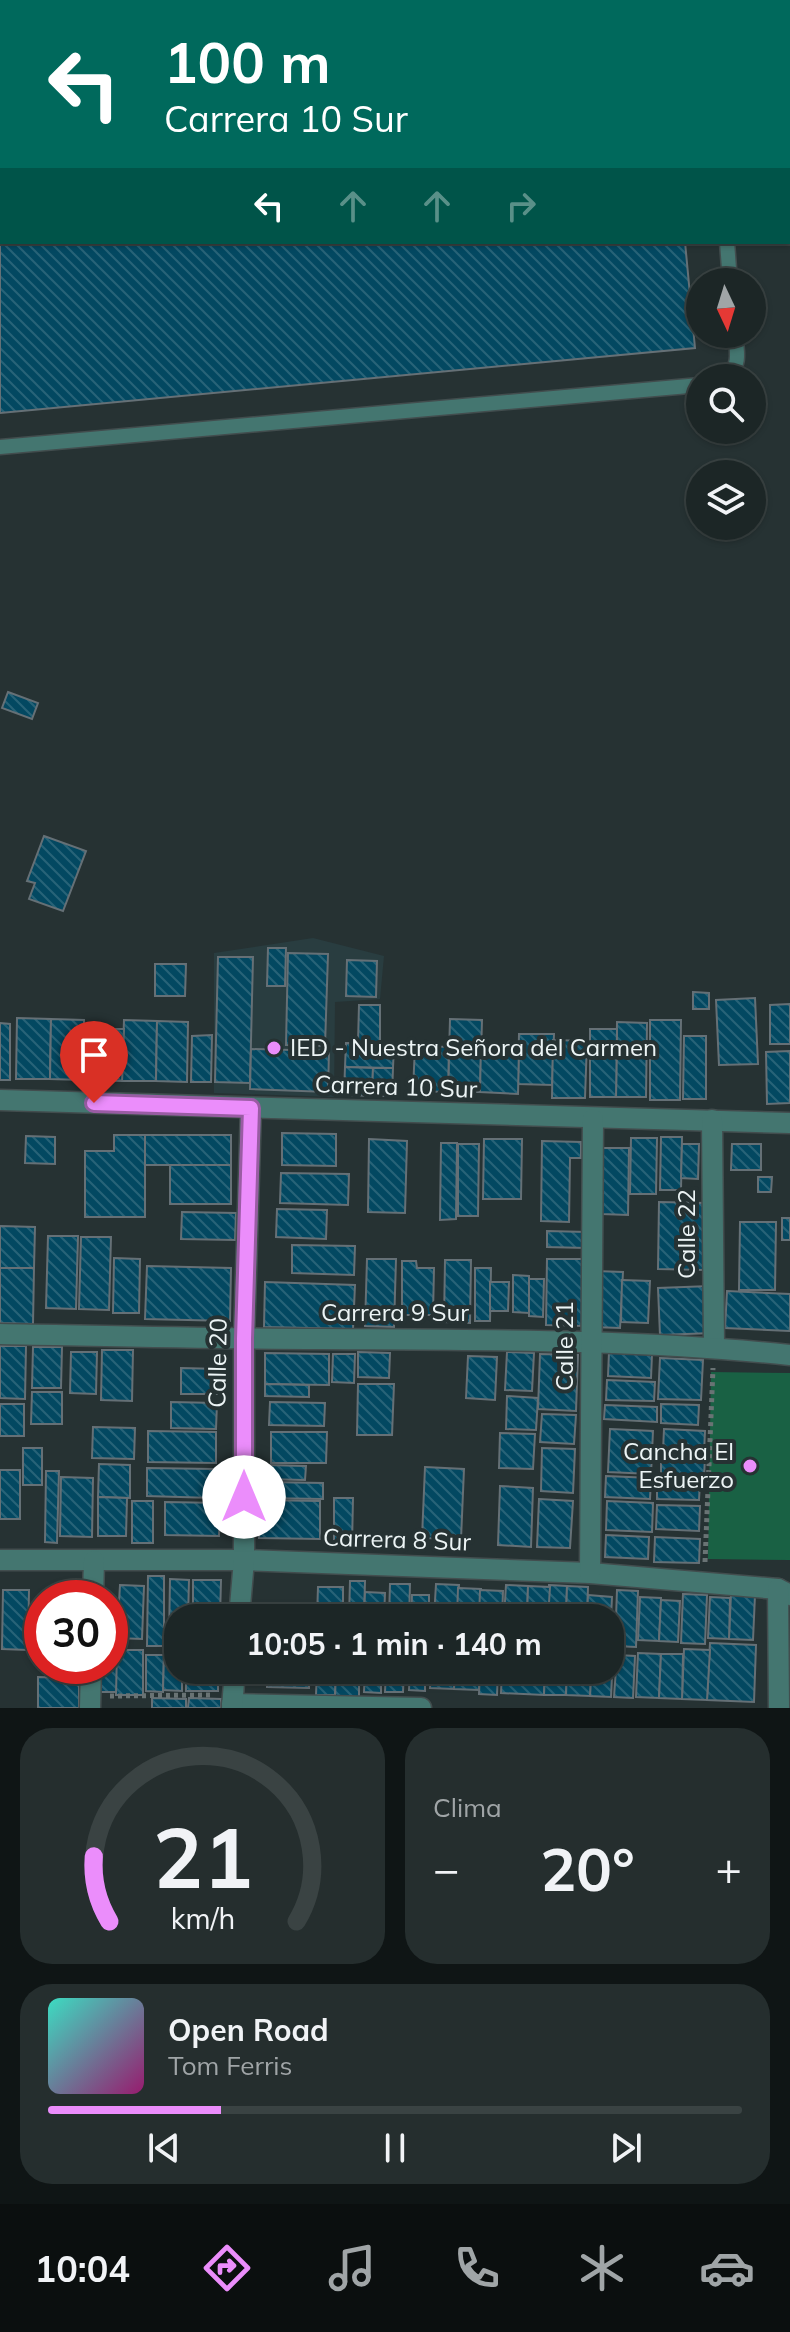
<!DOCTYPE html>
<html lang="es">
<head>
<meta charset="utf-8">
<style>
  :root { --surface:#1c2626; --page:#252e2e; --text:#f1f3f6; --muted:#a0a5a7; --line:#3a4343; --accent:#eb8dfb }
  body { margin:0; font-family:Mulish,sans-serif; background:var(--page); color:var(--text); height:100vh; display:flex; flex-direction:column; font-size:30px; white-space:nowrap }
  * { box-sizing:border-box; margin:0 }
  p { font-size:26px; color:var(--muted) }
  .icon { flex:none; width:44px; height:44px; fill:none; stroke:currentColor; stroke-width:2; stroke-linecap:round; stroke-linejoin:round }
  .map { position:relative; height:1708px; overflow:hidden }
  .details { display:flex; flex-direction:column; gap:20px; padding:20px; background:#0f1515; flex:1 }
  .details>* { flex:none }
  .top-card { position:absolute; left:0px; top:0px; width:790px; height:244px; box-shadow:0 2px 6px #0004,0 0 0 2px var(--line); background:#00695c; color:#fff; overflow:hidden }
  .needle { width:52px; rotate:176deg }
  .buttons { position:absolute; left:686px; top:268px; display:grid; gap:16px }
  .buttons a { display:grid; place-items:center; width:80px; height:80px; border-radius:50%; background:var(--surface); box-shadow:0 2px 6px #0004,0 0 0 2px var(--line); font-size:40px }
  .speed { position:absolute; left:24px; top:1580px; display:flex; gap:16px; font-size:40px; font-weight:700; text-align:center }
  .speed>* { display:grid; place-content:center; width:104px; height:104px; border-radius:50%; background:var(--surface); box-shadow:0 2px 6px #0004,0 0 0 2px var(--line); line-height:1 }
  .speed .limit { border:12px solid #d22; background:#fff; color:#111 }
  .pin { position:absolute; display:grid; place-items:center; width:68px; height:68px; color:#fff; margin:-82px -34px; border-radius:50% 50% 50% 0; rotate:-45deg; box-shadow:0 0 8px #0007 }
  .pin .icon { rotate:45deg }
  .me { position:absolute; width:88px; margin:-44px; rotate:0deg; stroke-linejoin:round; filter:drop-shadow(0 0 6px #0008) }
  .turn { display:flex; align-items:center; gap:28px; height:168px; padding:0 32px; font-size:36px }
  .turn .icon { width:104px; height:104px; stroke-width:2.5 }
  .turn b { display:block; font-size:56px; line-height:68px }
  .lanes { display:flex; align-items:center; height:76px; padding:0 32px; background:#0003; justify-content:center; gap:40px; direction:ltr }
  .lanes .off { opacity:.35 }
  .big { font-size:60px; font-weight:700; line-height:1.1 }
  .details .card { flex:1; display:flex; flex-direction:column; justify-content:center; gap:12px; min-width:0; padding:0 28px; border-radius:32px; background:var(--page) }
  .details .dial { align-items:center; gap:0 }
  .dial svg { height:208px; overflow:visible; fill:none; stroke:var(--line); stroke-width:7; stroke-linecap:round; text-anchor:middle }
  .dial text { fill:var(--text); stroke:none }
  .song { display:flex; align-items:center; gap:24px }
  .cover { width:96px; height:96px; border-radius:12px; background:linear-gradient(135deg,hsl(170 70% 55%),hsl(320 70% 35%)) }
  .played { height:8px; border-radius:4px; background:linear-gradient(90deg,var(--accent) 25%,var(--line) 25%) }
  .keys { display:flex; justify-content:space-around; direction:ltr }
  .heat { display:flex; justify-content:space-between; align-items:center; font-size:44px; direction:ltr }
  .details .tiles { flex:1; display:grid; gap:20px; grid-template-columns:1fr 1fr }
  .card:last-child { grid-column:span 2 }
  .trip { position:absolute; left:164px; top:1604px; width:460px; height:80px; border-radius:32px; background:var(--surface); box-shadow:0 2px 6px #0004,0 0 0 2px var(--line); font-weight:700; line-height:80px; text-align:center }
  .tabs { display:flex; height:128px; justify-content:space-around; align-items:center; background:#0b0f0f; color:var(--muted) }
  .tabs .icon { width:56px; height:56px }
  .tabs .on { color:var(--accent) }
  .tabs b { font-size:36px; color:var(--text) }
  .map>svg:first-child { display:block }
  .built { fill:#293d40 }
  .garden { fill:#196144 }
  .building { fill:url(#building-back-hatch); stroke:#657076; stroke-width:2 }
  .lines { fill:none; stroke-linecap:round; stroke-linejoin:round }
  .lane-casing { stroke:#424d4e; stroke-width:17 }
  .street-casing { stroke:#424d4e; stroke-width:23 }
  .path { stroke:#697374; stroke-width:5; stroke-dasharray:4 4; stroke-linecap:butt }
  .lane { stroke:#447670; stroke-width:14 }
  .street { stroke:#447670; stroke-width:20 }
  .route-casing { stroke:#995ca3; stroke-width:20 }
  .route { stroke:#eb8dfb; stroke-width:14 }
  .poi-dot { fill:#eb8dfb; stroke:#263233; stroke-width:3 }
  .labels { text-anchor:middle; stroke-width:8; stroke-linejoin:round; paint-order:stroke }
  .poi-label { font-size:24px; fill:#ecf4f5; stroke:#263233; text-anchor:start }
  .street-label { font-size:24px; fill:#ecf4f5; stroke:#263233 }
</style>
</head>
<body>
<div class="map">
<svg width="790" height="1708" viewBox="0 0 790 1708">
  <defs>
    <pattern id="building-back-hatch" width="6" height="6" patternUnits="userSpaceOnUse" patternTransform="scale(2)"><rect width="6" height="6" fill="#034861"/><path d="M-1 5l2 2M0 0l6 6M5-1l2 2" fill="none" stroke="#286378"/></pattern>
  </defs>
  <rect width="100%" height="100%" fill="#263233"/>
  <!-- built -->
  <path class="built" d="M313,938l71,18 -4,43 -45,3 -1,95 -120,-4v-140z"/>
  <!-- garden -->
  <path class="garden" d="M711,1372l79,1v187l-82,-1z"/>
  <!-- building -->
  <g class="building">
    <path d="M0,0h212v2h-210v80h-2z"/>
    <path d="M0,206h2v36h683l10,106 -695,65z"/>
    <path d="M8,692l30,11 -6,16 -30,-11z"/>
    <path d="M44,836l42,15 -23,60 -34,-12 6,-16 -8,-2z"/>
    <path d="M268,948h18l-1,38h-18z"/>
    <path d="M288,953l40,1 -3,92 -39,-1z"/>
    <path d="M218,957h35l-3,126 -35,-1z"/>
    <path d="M347,960l30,1 -1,36 -30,-1z"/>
    <path d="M155,964h31l-1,32h-30z"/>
    <path d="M693,992l16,1v16h-16z"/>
    <path d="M755,998l3,66 -39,1 -3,-65z"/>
    <path d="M790,1004v40h-20v-39z"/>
    <path d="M359,1005h21v38h-22z"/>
    <path d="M17,1018l34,1 -1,60h-34z"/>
    <path d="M51,1019l33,1 -1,60 -33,-1z"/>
    <path d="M450,1019l32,1 -2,72h-32z"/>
    <path d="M124,1020l33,1 -1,60h-34z"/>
    <path d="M650,1020h31l-1,80h-30z"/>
    <path d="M157,1021l31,1 -1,60 -31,-1z"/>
    <path d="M617,1022l30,1 -1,74h-30z"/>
    <path d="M0,1023l10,1v56h-10z"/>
    <path d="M84,1029h40l-2,52 -39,-1z"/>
    <path d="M590,1029h27l-1,68h-26z"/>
    <path d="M519,1034h35l-2,51 -34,-1z"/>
    <path d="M212,1035l-1,47h-20l1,-46z"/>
    <path d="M684,1036h22v63h-23z"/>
    <path d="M553,1040l34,1 -2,57h-33z"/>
    <path d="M346,1043l48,1 -1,24 -48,-1z"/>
    <path d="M415,1046l34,1 -1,45 -35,-1z"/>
    <path d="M481,1046l38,2 -1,46 -38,-2z"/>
    <path d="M251,1049l78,2 -1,41 -78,-3z"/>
    <path d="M790,1051v52l-23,1 -1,-52z"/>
    <path d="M345,1067l28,1 -1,28 -28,-1z"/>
    <path d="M373,1068h20l-1,28h-20z"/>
    <path d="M282,1133l54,1v32l-54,-1z"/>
    <path d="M114,1135h31v82h-60v-66h29z"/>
    <rect x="145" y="1135" width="86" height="30"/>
    <path d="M26,1136l29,1v27l-30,-1z"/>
    <path d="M661,1137h21l-1,53h-21z"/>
    <path d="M631,1138h26l-1,56h-26z"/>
    <path d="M369,1139l38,2 -2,72 -37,-1z"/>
    <path d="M484,1139h38l-1,60h-38z"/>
    <path d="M542,1141l39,1v16h-11l-1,64 -28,-1z"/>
    <path d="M441,1143h16l-1,76 -16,1z"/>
    <path d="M458,1144h21l-1,72h-20z"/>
    <path d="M682,1144h17l-1,35 -17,-1z"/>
    <path d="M732,1144h29v26h-30z"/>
    <path d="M603,1148h26l-1,67 -26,-1z"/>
    <rect x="170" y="1165" width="61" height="39"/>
    <path d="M281,1173l68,1 -1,31 -68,-2z"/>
    <path d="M758,1177h14l-1,15h-13z"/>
    <path d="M659,1202l47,1 -1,67 -47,-1z"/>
    <path d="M277,1209l50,1 -1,29 -50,-2z"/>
    <path d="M182,1212l54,1 -1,27 -54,-1z"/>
    <rect x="782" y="1218" width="8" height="22"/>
    <path d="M740,1222h36l-1,68h-36z"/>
    <path d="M0,1226l35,1 -1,41h-34z"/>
    <path d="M547,1231l40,1 -1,16 -39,-1z"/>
    <path d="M48,1236h30l-2,73 -30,-1z"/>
    <path d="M81,1237h30l-2,73 -30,-1z"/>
    <path d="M292,1245l63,1 -1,29 -62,-2z"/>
    <path d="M114,1258l26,1 -1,54h-26z"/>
    <path d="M367,1259h29l-2,68 -29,-1z"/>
    <path d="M547,1259h39l-1,67 -39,-1z"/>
    <path d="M445,1260h26l-1,63 -26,-1z"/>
    <path d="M402,1261h14l1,7h17l-1,47h-31z"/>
    <path d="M147,1266l84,2 -1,53 -85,-2z"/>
    <path d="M0,1268h34l-1,56 -33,-1z"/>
    <path d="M475,1268h16l-1,53h-15z"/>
    <path d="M595,1271l28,1 -3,56 -27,-1z"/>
    <path d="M513,1275l16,1v37l-16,-1z"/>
    <path d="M529,1279h15l-1,38 -14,-1z"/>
    <path d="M622,1280l28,1 -2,42 -27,-1z"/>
    <path d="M265,1282l90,3 -2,44 -89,-2z"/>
    <path d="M490,1282h19l-1,29h-18z"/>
    <path d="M710,1286l2,47 -52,2 -2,-47z"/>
    <path d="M727,1291l63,3v37l-65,-3z"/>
    <path d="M0,1346h26l-1,53 -25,-1z"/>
    <path d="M33,1347h29l-1,41h-29z"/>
    <path d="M102,1350h31l-1,51 -31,-1z"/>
    <path d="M71,1352h26l-1,42 -26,-1z"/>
    <path d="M358,1352l32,1 -1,25 -31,-1z"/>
    <path d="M507,1352l27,1 -2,38 -27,-1z"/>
    <path d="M609,1352l43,2 -1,24 -43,-2z"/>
    <path d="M265,1353l64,1v31l-64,-1z"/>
    <path d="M333,1354h22l-1,29 -22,-1z"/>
    <path d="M540,1354l38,1 -2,56 -38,-2z"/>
    <path d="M468,1356l29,1 -2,43 -29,-2z"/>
    <path d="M660,1358l43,2 -2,40 -43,-1z"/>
    <path d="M181,1368l38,1 -1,25h-37z"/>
    <path d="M607,1380l48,2 -1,19 -48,-1z"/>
    <path d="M265,1384l44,1v12l-44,-1z"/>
    <path d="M358,1384h36l-2,51h-35z"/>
    <path d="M32,1392h30v32h-31z"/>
    <path d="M507,1396l31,2 -2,32 -30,-1z"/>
    <path d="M171,1402l46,1 -1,26 -45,-1z"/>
    <path d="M270,1402l55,1 -1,23 -55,-1z"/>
    <rect x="0" y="1404" width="24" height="32"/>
    <path d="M661,1404l38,1 -1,20 -37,-2z"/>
    <path d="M605,1405l52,2v15l-53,-3z"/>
    <path d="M542,1414l34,1 -2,29 -34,-2z"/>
    <path d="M93,1427l42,1 -1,31 -42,-1z"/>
    <path d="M610,1429l43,2 -2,43 -43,-2z"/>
    <path d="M664,1429l41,2 -1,22 -41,-2z"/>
    <path d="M148,1431l68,1v31l-68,-1z"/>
    <path d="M271,1432h56l-1,31h-55z"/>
    <path d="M500,1433l35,1 -2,35 -34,-1z"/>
    <rect x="23" y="1448" width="19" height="37"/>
    <path d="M542,1448l33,1 -2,44 -32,-2z"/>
    <path d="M661,1455l44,1 -1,22 -43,-1z"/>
    <path d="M99,1464l31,1v33l-32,-1z"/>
    <path d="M264,1465l42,1 -1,14 -41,-1z"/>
    <path d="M425,1467l39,2 -3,70 -39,-1z"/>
    <path d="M147,1468l67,1 -1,29 -66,-2z"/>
    <rect x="0" y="1470" width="20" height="49"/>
    <path d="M46,1471h13l-2,72 -12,-1z"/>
    <path d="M606,1476l45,2 -1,21 -45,-2z"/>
    <path d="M61,1477l32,1 -1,59 -32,-1z"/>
    <path d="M657,1480l43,2 -1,18 -42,-1z"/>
    <path d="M263,1482l60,1v16l-60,-1z"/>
    <path d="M500,1486l33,2 -2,59 -33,-2z"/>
    <path d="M98,1497l29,1 -1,38h-28z"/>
    <path d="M334,1498h19l-1,48 -18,-1z"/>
    <path d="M539,1499l34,2 -3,47 -33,-1z"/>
    <path d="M260,1500l60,1v38l-61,-1z"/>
    <rect x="132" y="1501" width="21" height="42"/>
    <path d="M607,1501l46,2 -1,29 -46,-2z"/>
    <path d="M165,1502l55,1 -1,33 -54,-1z"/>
    <path d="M657,1505l43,1 -1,25 -43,-2z"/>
    <path d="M606,1535l43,2 -1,22 -43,-2z"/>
    <path d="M655,1537l45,2 -1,24 -45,-1z"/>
    <path d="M148,1576h16v70h-17z"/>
    <path d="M170,1579l19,1 -1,38h-10v22h-9z"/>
    <path d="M193,1580h28l-1,38h-27z"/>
    <path d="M350,1581h15l-1,37h-15z"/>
    <path d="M390,1584h20l-1,34h-20z"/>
    <path d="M436,1584l23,1 -2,33h-23z"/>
    <path d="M120,1585l24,1 -2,53 -25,-1z"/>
    <path d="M506,1585l22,1 -1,32h-23z"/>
    <path d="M549,1585l18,1 -1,32h-18z"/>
    <path d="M528,1586l22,1 -2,31h-21z"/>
    <path d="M567,1586l21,1 -1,31h-21z"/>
    <path d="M318,1587h25v31h-26z"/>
    <path d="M458,1588l23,1 -2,29h-22z"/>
    <path d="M3,1590h26l-1,60 -26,-1z"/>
    <path d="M480,1590l23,1 -1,27h-23z"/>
    <path d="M617,1590l21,1 -2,56 -21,-1z"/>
    <path d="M365,1592l20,1 -1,25h-20z"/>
    <path d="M683,1594l24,1 -2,49 -24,-1z"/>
    <path d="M731,1594l24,1 -2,45 -24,-1z"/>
    <path d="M412,1595h17v23h-18z"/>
    <path d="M588,1595l24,2 -2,41v-20h-23z"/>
    <path d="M640,1597l21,1 -2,43 -21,-1z"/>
    <path d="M710,1597l20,1 -1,41 -21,-1z"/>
    <path d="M661,1600l19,1 -2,41 -19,-1z"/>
    <path d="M269,1604h41l-1,14h-40z"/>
    <path d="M40,1641h2v25h42v4l-44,-1z"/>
    <path d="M710,1643l46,2 -2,57 -47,-2z"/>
    <path d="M684,1649l26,1 -3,50 -25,-1z"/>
    <path d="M110,1650h7v42h-21l1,-26h13z"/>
    <path d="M117,1650h26v45h-27z"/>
    <path d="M638,1653l23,1 -2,44 -23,-1z"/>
    <path d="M610,1654h3l-2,43 -21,-1 1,-26h19z"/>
    <path d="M661,1654h22l-1,45 -23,-1z"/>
    <path d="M146,1655h18l-1,37 -17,-1z"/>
    <path d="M164,1655h14v15h4v21l-19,-1z"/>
    <path d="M617,1655l18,1 -2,42 -19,-1z"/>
    <rect x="186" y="1670" width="32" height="21"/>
    <path d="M267,1670h42v18l-42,-1z"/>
    <path d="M317,1670h19l-1,25h-19z"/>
    <path d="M336,1670h23v28h-24z"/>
    <path d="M365,1670h16v23l-17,-1z"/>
    <path d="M386,1670h18l-1,22h-18z"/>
    <path d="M410,1670h15v21l-16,-1z"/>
    <path d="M431,1670h24l-1,19 -24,-1z"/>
    <path d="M455,1670h25l-1,20 -25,-1z"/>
    <path d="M480,1670h18l-1,25 -18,-1z"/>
    <path d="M502,1670h43l-1,25 -43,-2z"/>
    <path d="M545,1670h22l-1,25h-22z"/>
    <path d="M567,1670h24l-1,26 -24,-1z"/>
    <path d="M38,1677l41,1v30h-41z"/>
    <path d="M152,1698l34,1v9h-34z"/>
    <path d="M189,1698l32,1v9h-33z"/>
  </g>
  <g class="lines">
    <!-- lane casing -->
    <g class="lane-casing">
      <g id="lane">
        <path d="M0,175l2,-1"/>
        <path d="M727,242l3,40"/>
        <path d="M727,378c14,-13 10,-27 8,-44"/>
        <path d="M0,447l700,-62"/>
      </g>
    </g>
    <!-- street casing -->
    <g class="street-casing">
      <g id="street">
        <path d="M0,1100l790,23"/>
        <path d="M712,1120l2,227"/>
        <path d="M0,1334c107,2 215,5 322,5 156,1 313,0 468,16"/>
        <path d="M0,1560h244l346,13 188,16 12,6"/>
        <path d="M590,1573l3,-454"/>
        <path d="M778,1589l1,119"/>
        <path d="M93,1598l1,-37"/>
        <path d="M239,1618l5,-58v-221l7,-231"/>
        <path d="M232,1704l189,4"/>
        <path d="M90,1708l1,-42"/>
        <path d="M232,1708l3,-38"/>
      </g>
    </g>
    <!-- path -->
    <g class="path">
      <path d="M705,1562l8,-194"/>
      <path d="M110,1696l102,-1"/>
    </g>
    <!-- lane -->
    <use href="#lane" class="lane"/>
    <!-- street -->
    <use href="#street" class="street"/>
  </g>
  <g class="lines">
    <!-- route casing -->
    <g class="route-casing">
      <path id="route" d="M94,1103l157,5 -7,231v158"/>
    </g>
    <!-- route -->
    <use href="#route" class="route"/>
  </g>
  <!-- markers -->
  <g class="poi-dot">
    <circle cx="274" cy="1048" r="8"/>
    <circle cx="750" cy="1466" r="8"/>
  </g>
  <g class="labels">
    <!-- poi labels -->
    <g class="poi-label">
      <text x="290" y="1056">IED - Nuestra Señora del Carmen</text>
      <text x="734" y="1460" text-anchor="end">Cancha El<tspan x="734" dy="28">Esfuerzo</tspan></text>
    </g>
    <!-- street labels -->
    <g class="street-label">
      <text transform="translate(396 1087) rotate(2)" y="8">Carrera 10 Sur</text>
      <text transform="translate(687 1234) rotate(-90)" y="8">Calle 22</text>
      <text x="395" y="1321">Carrera 9 Sur</text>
      <text transform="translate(565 1346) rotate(-90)" y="8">Calle 21</text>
      <text transform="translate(218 1363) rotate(-89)" y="8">Calle 20</text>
      <text transform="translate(397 1540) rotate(2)" y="8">Carrera 8 Sur</text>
    </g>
  </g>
</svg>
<div class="buttons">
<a><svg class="needle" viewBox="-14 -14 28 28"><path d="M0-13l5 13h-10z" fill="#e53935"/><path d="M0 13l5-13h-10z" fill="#a0a5a7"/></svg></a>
<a><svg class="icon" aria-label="search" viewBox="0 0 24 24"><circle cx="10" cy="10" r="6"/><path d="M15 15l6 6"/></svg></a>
<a><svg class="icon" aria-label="layers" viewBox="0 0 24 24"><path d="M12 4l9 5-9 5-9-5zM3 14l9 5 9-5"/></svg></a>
</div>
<div class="speed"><div class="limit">30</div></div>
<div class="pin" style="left:94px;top:1103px;background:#d93025"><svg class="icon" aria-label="arrive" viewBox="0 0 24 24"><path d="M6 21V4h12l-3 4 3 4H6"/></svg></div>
<svg class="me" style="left:244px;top:1497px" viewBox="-20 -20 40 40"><circle r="19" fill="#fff"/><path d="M0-13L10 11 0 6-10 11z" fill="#eb8dfb"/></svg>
<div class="trip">10:05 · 1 min · 140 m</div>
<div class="top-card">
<div class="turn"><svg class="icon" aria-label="left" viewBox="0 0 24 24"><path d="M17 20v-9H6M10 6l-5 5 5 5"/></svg><div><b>100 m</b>Carrera 10 Sur</div></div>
<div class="lanes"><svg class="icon" aria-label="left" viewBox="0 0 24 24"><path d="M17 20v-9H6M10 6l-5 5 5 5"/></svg><svg class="icon off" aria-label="ahead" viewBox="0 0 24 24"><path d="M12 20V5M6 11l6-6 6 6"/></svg><svg class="icon off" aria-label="ahead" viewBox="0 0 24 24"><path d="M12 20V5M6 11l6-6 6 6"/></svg><svg class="icon off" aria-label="right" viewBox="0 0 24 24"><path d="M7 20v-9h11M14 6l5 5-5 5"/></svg></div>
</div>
</div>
<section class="details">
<div class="tiles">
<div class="card dial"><svg viewBox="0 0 100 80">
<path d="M14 69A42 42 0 1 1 86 69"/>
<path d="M14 69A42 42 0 0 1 8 44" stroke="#eb8dfb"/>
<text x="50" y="56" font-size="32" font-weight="700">21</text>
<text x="50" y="72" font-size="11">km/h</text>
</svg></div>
<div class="card"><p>Clima</p>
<div class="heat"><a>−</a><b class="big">20°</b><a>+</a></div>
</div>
<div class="card">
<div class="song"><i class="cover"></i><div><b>Open Road</b><p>Tom Ferris</p></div></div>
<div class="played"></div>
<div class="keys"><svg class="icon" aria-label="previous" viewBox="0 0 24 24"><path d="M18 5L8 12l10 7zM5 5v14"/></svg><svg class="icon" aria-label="pause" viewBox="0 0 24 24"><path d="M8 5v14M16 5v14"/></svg><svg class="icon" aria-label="next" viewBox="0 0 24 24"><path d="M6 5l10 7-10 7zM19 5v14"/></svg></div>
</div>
</div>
</section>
<nav class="tabs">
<b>10:04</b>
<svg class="icon on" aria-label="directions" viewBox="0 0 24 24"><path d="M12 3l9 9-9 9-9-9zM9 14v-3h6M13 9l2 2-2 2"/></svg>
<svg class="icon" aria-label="music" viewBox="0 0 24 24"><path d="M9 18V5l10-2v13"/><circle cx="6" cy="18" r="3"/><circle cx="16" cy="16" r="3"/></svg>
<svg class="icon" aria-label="phone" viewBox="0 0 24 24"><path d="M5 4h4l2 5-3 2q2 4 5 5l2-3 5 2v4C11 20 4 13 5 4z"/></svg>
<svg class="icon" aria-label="climate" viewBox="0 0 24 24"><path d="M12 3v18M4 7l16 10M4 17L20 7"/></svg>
<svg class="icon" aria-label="car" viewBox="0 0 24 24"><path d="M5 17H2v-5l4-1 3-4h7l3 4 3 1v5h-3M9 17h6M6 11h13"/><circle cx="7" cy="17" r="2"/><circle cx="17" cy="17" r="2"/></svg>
</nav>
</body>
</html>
